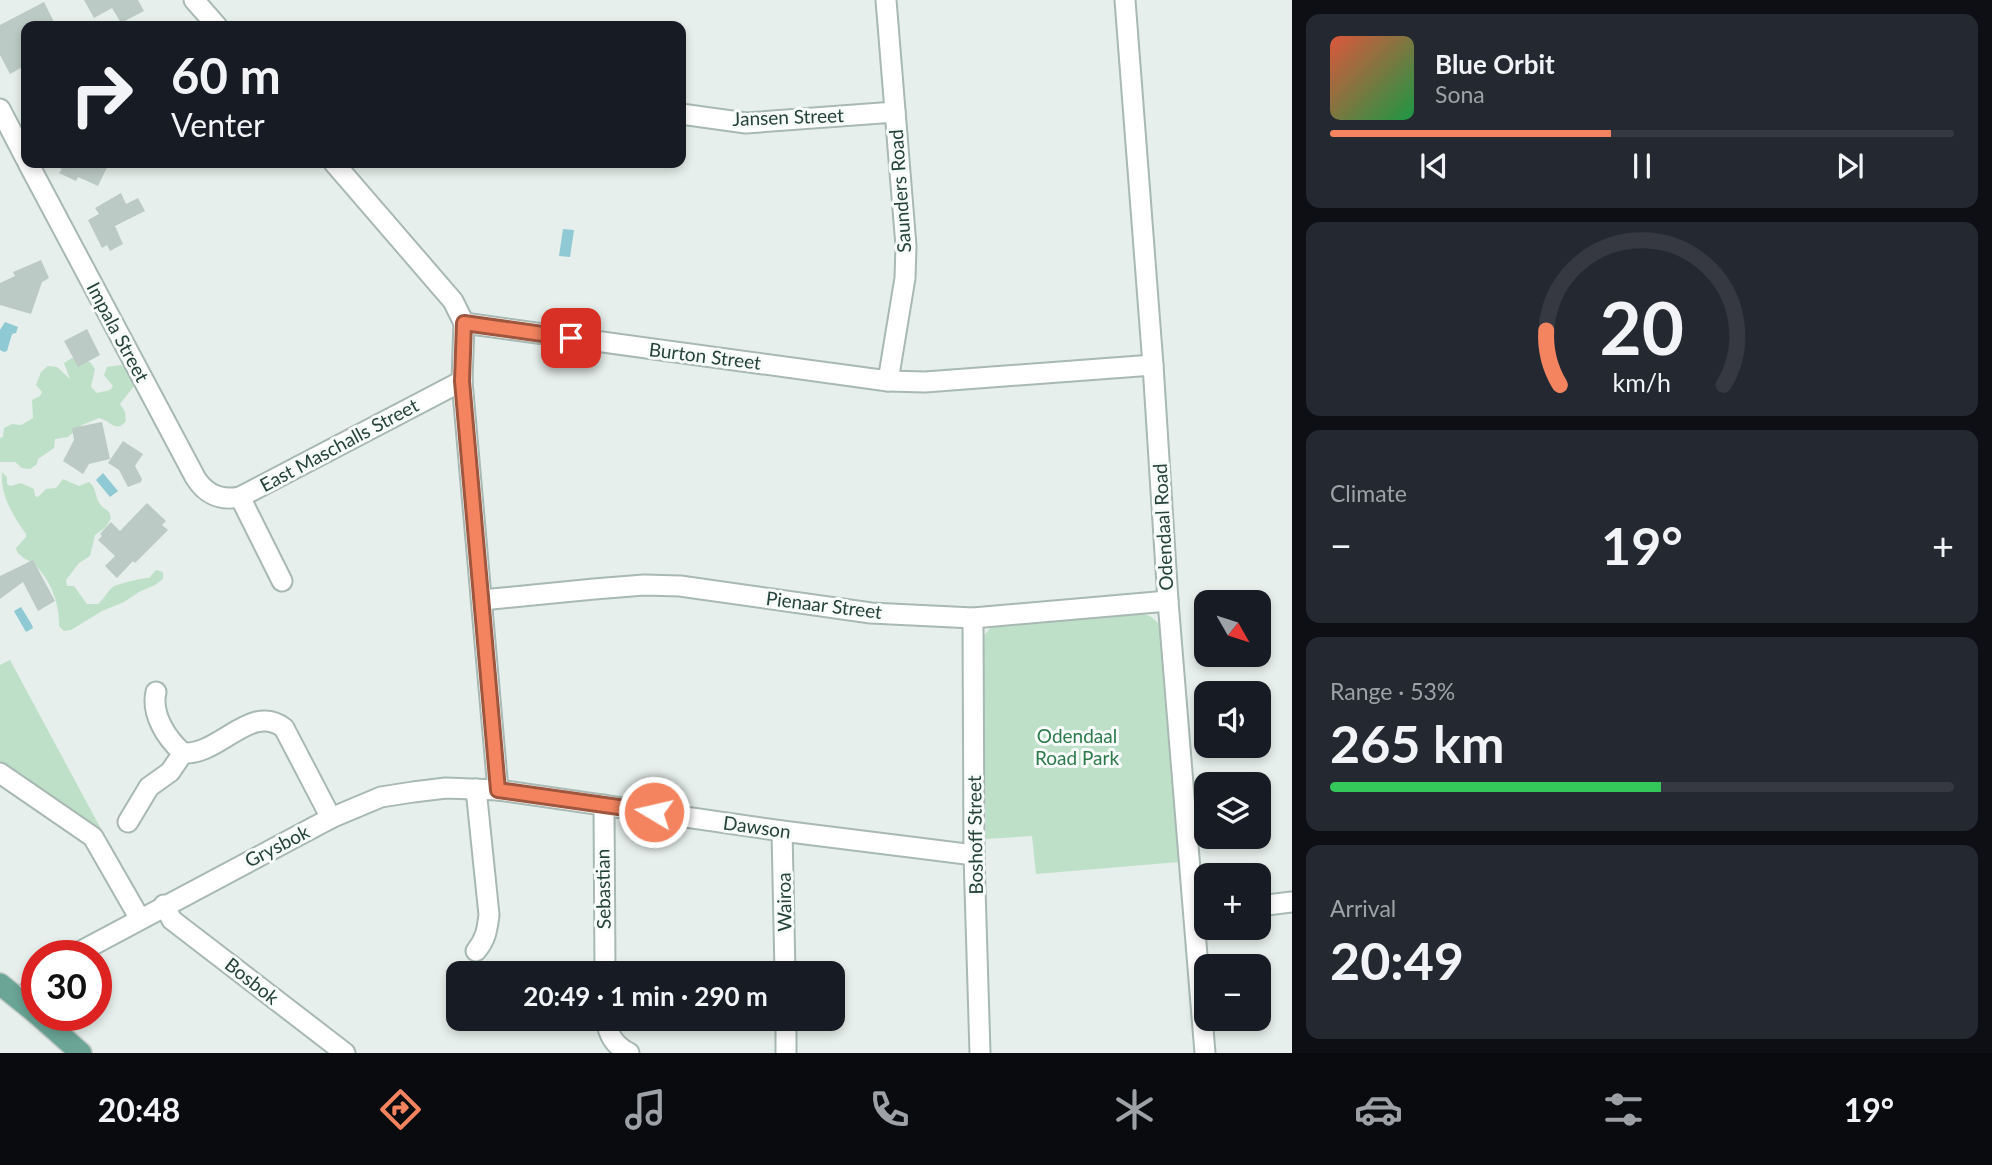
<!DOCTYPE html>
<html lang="en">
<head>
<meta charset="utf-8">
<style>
  :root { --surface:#171b24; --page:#242831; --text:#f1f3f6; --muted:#9ea1a6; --line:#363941; --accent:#f4845f }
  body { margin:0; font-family:Lato,sans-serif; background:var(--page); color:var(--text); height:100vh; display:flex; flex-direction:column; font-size:26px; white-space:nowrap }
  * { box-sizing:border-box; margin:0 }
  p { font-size:23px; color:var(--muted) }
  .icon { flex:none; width:38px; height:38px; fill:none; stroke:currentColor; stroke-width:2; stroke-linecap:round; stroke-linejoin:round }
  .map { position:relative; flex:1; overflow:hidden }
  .details { display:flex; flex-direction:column; gap:14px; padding:14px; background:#0d0f14; width:700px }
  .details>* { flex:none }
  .guide { position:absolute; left:21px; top:21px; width:665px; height:147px; border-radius:14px; box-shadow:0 4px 10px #0003; background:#171b24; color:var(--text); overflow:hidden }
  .needle { width:46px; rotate:129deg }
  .tools { position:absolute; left:1194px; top:590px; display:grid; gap:14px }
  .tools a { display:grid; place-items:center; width:77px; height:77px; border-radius:14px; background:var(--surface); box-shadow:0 4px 10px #0003; font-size:35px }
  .speed { position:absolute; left:21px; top:940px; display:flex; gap:14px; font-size:35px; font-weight:700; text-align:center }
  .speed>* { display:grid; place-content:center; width:91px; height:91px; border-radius:50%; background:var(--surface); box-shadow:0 4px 10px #0003; line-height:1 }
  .speed .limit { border:10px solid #d22; background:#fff; color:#111 }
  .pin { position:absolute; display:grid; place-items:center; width:60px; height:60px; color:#fff; margin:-30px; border-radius:14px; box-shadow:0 4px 10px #0006 }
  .me { position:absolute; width:77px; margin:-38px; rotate:279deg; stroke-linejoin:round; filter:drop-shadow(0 0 5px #0008) }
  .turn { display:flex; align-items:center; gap:24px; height:147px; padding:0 35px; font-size:32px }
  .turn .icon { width:91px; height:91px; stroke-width:2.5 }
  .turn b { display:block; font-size:49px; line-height:60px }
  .big { font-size:52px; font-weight:700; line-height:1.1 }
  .details .tile { flex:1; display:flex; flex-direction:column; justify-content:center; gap:10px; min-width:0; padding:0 24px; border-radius:14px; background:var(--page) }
  .details .dial { align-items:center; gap:0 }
  .dial svg { height:182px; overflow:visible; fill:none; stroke:var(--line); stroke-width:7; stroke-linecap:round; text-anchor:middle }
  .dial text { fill:var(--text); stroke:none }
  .song { display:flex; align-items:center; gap:21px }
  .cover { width:84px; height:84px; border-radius:10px; background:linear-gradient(135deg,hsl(10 70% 55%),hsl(140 70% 35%)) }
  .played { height:7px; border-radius:4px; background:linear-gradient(90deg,var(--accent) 45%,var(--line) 45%) }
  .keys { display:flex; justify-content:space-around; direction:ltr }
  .heat { display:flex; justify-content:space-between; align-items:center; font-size:38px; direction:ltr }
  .charge { height:10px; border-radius:5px; background:linear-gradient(90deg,#34c759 53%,var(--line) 0) }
  .trip { position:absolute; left:446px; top:961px; width:399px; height:70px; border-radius:14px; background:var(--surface); box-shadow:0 4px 10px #0003; font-weight:700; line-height:70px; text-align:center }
  .tabs { display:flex; height:112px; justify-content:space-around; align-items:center; background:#090b0e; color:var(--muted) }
  .tabs .icon { width:49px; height:49px }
  .tabs .active { color:var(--accent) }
  .tabs b { font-size:32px; color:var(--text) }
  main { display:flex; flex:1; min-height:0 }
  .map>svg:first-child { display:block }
  .green { fill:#bfe0c8 }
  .water { fill:#8ec9d4 }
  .building { fill:#bbcac4 }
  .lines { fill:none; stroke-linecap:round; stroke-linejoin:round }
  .minor-casing { stroke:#a8b8b2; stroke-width:23 }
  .major-casing { stroke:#c2cac8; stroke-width:24 }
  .minor { stroke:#fff; stroke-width:19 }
  .major { stroke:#6aa596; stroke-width:21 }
  .route-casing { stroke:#9f563e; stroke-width:18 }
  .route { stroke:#f4845f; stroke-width:12 }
  .labels { text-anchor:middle; stroke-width:6; stroke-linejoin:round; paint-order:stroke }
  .street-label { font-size:19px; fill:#24423a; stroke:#f7fbf9 }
  .park-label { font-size:19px; fill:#2d7a4b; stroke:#f7fbf9 }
</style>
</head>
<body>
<main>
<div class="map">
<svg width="1292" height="1053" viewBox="0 0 1292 1053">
  <rect width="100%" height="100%" fill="#e6efeb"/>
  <!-- green -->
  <g class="green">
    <path d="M72,358l18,4 5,7 -4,18 6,6 13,-3 3,-4 -9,-11 3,-8 14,-2 11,7 2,14 -14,18 5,8 1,9c-10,13 -16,-1 -27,-3l-17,7 -14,12 -13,2 -1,9 -16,11 -1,5 -7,5 -8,-1 -7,-6h-15v-24l3,-1 1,-9 8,-4 9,1 12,-7 -1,-18 8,-4 2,-4 -6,-7 5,-13 7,-6 9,1 13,12 -6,-16z"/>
    <path d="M2,472l5,5v7l3,2 11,-3 13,6 1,7 3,1 8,-8 10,-1 7,-9 16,7 10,-4c8,6 5,14 11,22 5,7 9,4 11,14l-5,9 -11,8 -5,21 -11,7 -13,17 1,6h7l13,18h11c6,-5 10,-14 16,-18 4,-2 31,-9 35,-8l7,-8 7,2v7l-8,6 -16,7 -15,10 -22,9 -31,19 -7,1 -5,-5c1,-21 -8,-46 -24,-61 -6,-5 -13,-7 -18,-13l-1,-4 10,-11v-3c-13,-18 -26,-39 -24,-62z"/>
    <path d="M1139,613c13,2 20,8 24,21l16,228 -143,12 -4,-38 -46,3 -3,-202 7,-9 13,-5z"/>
    <path d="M10,660l91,169 -4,2 -97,-66v-100z"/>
  </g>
  <!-- water -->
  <g class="water">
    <path d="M563,229l11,1 -4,27 -11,-1z"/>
    <path d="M5,322l13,5 -2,6 -4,1 -5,17 -3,1 -4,-2v-20z"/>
    <path d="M103,473l15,18 -8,6 -14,-17z"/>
    <path d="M21,607l11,18 1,3 -7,4 -11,-19 -1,-2z"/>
  </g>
  <!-- building -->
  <g class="building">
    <path d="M84,0h54l6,11 -23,12 -9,-15 -18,10z"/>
    <path d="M44,2l12,24h-30v39l-16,9 -10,-19v-30z"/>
    <path d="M50,163h59l-11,23 -20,-9 -2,4 -17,-8 3,-4z"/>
    <path d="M121,193l5,11 12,-6 7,13 -30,15 8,18 -13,7 -3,-6 -5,3 -14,-28 11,-6 -4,-6z"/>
    <path d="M41,260l8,18 -7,4 -11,32 -31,-9v-22l15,-7 -2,-4z"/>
    <path d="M87,329l13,26 -22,12 -14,-26z"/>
    <path d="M102,422l8,37 -21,5 -6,10 -20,-13 11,-21 -2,-12z"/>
    <path d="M123,441l20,13 -8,12 7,13 -1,3 -13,5 -9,-17 -11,-7z"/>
    <path d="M147,503l19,18 -4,4 6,5 -33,33 -2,-2 -16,17 -12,-12 10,-10 -17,-16 4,-4 -2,-2 11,-12 9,9z"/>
    <path d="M33,560l22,41 -17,10 -15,-29 -23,17v-23z"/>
  </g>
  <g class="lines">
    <!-- minor casing -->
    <g class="minor-casing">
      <g id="minor">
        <path d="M194,0l23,26"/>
        <path d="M886,0l20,246 -1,32 -17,103"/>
        <path d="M1125,0l28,365 15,236 37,452"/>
        <path d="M0,109l26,50"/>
        <path d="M681,114l65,9 149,-11"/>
        <path d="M28,163l167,314c10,17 25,24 45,20l222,-116"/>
        <path d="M334,163l119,138 11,22 424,58 37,1 228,-17"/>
        <path d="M464,323l-2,58 36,409"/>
        <path d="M240,497l42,84"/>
        <path d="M482,600l112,-11 50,-4 36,1 191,27 102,5 195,-17"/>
        <path d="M973,618l1,237 6,198"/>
        <path d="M156,692c-5,22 10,46 27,61 36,3 68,-51 101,-25l47,90"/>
        <path d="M0,773l93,64 47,82"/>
        <path d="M476,789l13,126c-2,15 -3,24 -13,36"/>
        <path d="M604,805l1,168"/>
        <path d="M128,822l21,-35 21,-15 13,-19"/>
        <path d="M782,831l3,142"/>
        <path d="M164,905l8,15 173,133"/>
        <path d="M1258,906l34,-4"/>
        <path d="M72,956l259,-138 50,-21 32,-5 33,-4 52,2 284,41 192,24"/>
        <path d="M21,1000l16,-18"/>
        <path d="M606,1018c2,17 8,27 23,35"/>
        <path d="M786,1018v35"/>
      </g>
    </g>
    <!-- major casing -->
    <g class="major-casing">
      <g id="major">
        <path d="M0,984l37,30"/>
        <path d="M38,1015l43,38"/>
      </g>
    </g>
    <!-- minor -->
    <use href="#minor" class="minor"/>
    <!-- major -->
    <use href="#major" class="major"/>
  </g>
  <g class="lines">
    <!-- route casing -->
    <g class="route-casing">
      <path id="route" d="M571,338l-107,-15 -2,58 36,409 156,22"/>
    </g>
    <!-- route -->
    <use href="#route" class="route"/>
  </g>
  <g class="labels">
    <!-- street labels -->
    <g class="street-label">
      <text transform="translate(788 117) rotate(-2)" y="7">Jansen Street</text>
      <text transform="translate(900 191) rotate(-94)" y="7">Saunders Road</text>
      <text transform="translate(118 332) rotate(62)" y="7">Impala Street</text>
      <text transform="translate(705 356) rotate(7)" y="7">Burton Street</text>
      <text transform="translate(339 445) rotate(-28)" y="7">East Maschalls Street</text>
      <text transform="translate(1163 527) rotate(-93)" y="7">Odendaal Road</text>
      <text transform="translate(824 605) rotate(7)" y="7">Pienaar Street</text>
      <text transform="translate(757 827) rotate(8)" y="7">Dawson</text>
      <text transform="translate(975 835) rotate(-91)" y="7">Boshoff Street</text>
      <text transform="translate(277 846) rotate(-27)" y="7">Grysbok</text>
      <text transform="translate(603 889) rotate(-91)" y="7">Sebastian</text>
      <text transform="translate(784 902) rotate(-91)" y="7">Wairoa</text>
      <text transform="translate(252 981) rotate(38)" y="7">Bosbok</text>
    </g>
    <!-- park labels -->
    <g class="park-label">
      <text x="1077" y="743">Odendaal<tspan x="1077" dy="22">Road Park</tspan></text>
    </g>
  </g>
</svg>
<div class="tools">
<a><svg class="needle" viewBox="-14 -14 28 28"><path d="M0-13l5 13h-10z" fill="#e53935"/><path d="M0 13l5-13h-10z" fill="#9ea1a6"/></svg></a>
<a><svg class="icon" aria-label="sound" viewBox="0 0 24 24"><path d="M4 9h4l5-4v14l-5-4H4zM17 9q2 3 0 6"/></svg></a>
<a><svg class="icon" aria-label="layers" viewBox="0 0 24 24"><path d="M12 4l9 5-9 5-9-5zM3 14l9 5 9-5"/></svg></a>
<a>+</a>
<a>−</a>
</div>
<div class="speed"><div class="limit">30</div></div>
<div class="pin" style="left:571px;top:338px;background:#d93025"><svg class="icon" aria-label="arrive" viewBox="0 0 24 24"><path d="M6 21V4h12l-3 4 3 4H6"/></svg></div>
<svg class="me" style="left:654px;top:812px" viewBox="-20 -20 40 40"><circle r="17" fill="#f4845f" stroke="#fff" stroke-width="3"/><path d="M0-11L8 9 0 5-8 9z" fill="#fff"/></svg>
<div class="trip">20:49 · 1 min · 290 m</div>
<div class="guide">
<div class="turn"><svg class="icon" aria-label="right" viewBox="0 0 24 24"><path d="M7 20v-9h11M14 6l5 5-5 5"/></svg><div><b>60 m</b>Venter</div></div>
</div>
</div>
<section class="details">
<div class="tile">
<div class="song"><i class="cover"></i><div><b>Blue Orbit</b><p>Sona</p></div></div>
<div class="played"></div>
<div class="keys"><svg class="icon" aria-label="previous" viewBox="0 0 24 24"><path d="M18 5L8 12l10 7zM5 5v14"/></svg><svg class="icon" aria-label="pause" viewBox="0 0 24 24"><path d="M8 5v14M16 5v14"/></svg><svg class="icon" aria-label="next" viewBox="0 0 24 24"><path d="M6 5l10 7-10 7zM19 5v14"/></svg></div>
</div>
<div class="tile dial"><svg viewBox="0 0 100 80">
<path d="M14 69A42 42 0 1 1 86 69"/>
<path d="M14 69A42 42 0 0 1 8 45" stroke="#f4845f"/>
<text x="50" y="56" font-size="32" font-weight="700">20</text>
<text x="50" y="72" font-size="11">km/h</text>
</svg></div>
<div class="tile"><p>Climate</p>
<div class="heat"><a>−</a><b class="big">19°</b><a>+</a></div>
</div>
<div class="tile"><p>Range · 53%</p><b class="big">265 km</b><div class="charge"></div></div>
<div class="tile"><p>Arrival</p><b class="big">20:49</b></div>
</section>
</main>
<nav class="tabs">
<b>20:48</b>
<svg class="icon active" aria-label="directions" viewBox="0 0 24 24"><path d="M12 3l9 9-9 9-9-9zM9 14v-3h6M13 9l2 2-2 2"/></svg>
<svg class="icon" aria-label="music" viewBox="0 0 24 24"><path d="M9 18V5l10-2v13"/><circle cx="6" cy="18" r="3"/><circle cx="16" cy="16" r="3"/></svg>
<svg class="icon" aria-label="phone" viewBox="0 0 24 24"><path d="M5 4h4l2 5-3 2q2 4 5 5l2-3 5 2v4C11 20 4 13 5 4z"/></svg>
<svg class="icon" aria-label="climate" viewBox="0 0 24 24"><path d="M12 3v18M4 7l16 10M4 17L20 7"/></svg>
<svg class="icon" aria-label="car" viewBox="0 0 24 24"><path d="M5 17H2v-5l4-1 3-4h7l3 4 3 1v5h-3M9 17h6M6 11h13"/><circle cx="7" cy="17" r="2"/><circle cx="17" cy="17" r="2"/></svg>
<svg class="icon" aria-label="filters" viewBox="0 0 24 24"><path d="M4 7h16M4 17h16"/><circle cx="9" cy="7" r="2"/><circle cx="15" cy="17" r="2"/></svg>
<b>19°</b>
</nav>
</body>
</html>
